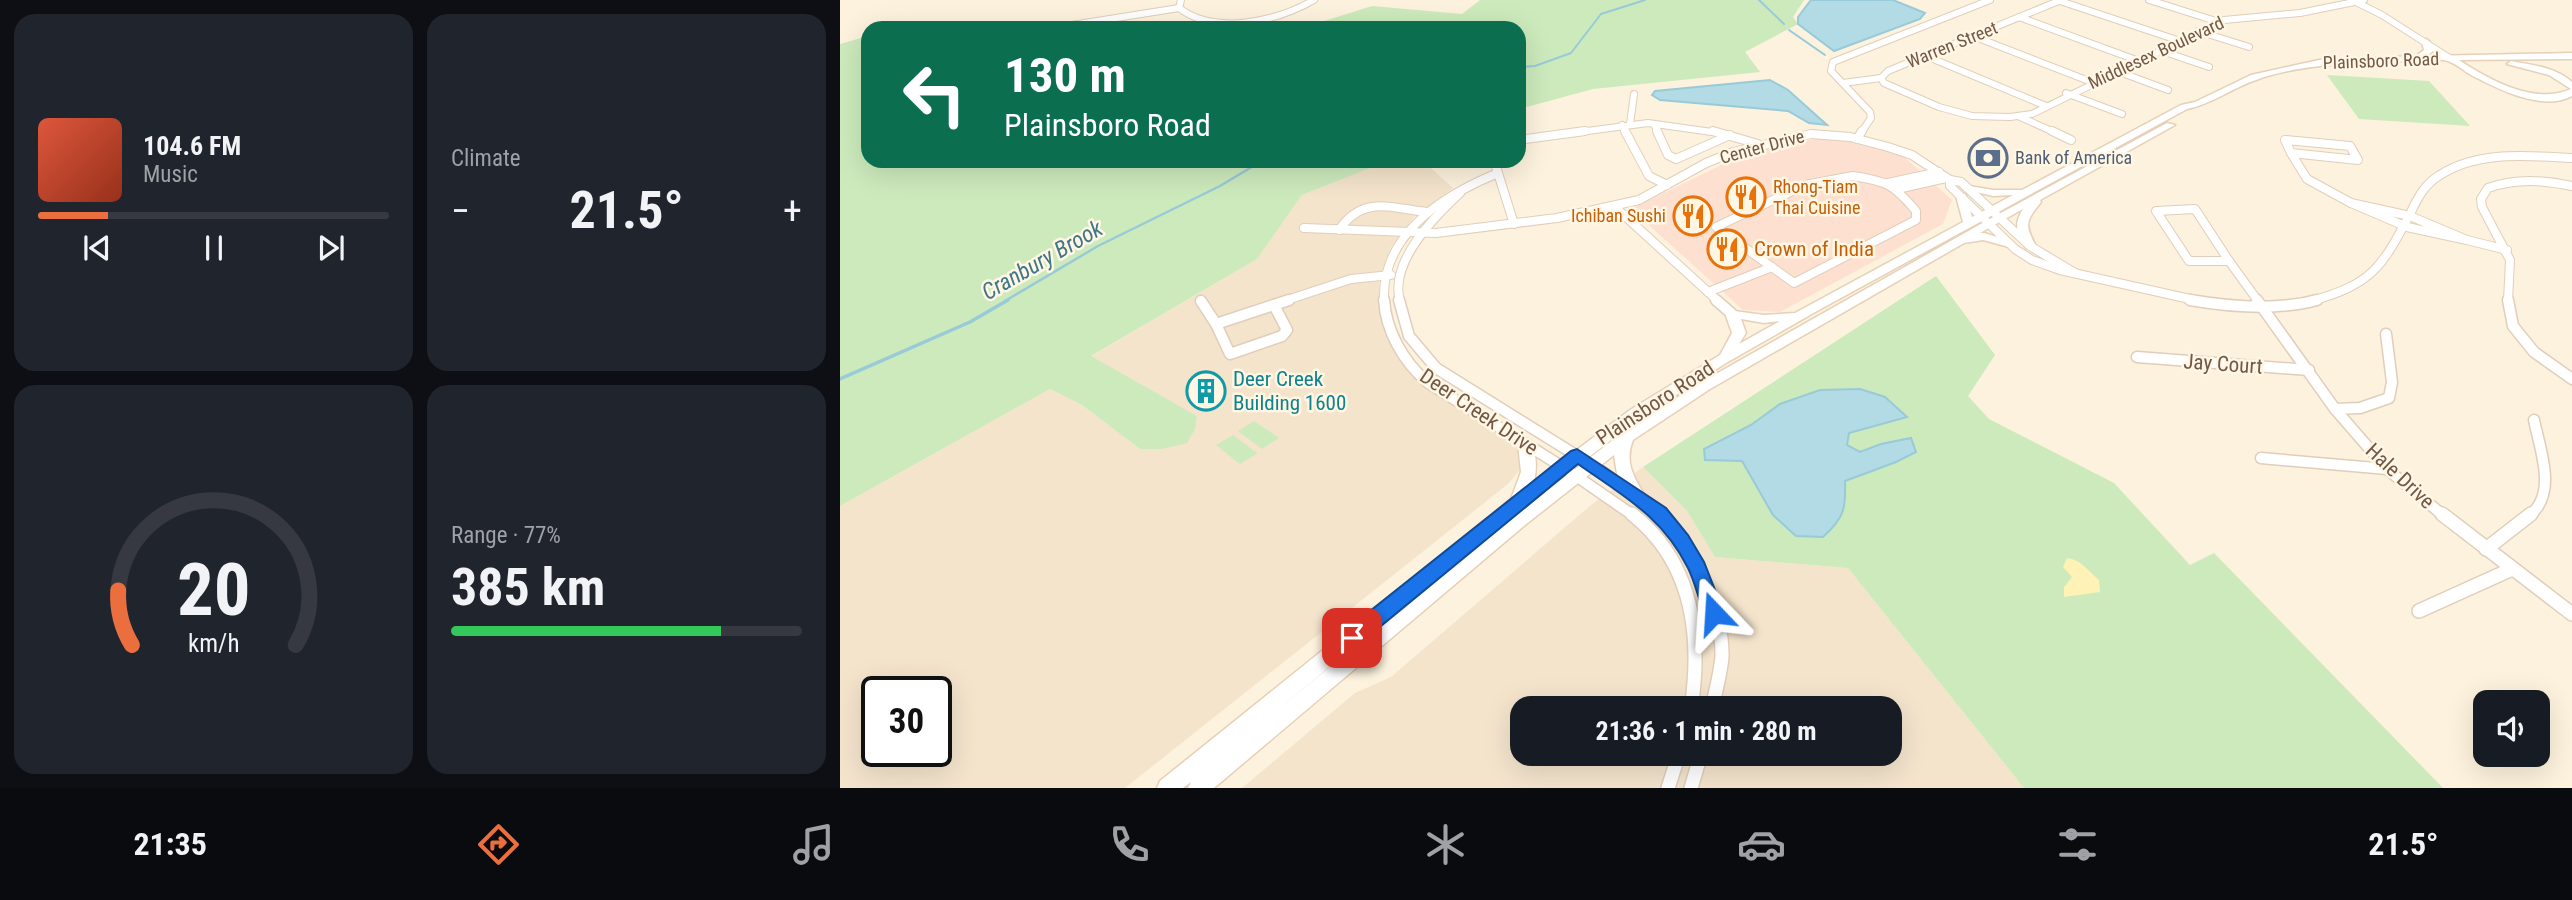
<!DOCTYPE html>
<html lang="en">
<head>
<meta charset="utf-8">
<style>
  :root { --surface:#171b24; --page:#20242c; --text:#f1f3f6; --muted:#9ea1a6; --line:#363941; --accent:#eb6e3e }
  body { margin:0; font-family:"Roboto Condensed",sans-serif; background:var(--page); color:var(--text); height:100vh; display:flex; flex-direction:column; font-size:26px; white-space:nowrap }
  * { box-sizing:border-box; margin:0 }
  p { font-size:23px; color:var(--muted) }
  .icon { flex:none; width:38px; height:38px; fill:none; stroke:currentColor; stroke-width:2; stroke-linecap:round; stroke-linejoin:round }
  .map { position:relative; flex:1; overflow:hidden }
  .sheet { display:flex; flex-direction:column; gap:14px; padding:14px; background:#0d0f14; width:840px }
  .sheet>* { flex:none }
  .top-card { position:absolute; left:21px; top:21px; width:665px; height:147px; border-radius:21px; box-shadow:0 7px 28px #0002; background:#0b6e4f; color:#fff; overflow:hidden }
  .controls { position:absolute; left:1633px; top:690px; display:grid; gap:14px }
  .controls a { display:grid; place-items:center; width:77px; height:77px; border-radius:14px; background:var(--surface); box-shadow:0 7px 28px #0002; font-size:35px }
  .speed { position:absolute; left:21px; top:676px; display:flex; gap:14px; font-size:35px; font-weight:700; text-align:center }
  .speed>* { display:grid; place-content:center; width:91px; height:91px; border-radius:50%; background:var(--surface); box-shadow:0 7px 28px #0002; line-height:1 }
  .speed .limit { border:4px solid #111; border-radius:10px; background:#fff; color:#111 }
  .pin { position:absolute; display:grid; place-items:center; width:60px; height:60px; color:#fff; margin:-30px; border-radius:14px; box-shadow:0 4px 10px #0006 }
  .me { position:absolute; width:77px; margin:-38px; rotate:340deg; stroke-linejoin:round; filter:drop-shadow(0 0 5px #0008) }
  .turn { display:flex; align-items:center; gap:24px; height:147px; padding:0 28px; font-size:32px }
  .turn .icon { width:91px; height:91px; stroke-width:2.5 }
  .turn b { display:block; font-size:49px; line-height:60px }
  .big { font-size:52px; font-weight:700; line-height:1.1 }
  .sheet .card { flex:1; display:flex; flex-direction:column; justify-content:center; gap:10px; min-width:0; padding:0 24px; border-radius:21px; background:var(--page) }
  .sheet .dial { align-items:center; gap:0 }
  .dial svg { height:182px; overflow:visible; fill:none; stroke:var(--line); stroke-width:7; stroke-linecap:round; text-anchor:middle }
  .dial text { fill:var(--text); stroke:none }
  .song { display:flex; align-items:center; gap:21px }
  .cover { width:84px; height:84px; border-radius:10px; background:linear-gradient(135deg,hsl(10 70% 55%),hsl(10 70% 35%)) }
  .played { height:7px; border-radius:4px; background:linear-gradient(90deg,var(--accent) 20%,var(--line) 20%) }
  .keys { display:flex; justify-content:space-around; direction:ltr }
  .heat { display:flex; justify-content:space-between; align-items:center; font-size:38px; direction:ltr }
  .charge { height:10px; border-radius:5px; background:linear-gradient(90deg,#34c759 77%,var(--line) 0) }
  .sheet .tiles { flex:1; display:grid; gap:14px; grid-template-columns:repeat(2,1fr) }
  .trip { position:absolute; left:670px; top:696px; width:392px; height:70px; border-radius:21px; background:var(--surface); box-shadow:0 7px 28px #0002; font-weight:700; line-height:70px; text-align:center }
  .menu { display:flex; height:112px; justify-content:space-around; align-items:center; background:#090b0e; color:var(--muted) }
  .menu .icon { width:49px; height:49px }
  .menu .current { color:var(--accent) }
  .menu b { font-size:32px; color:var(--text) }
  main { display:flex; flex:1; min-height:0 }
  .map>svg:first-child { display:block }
  .residential { fill:#f4e4cc; fill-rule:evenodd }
  .commercial { fill:#fee0d0 }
  .green { fill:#cceabc }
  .sand { fill:#fef2b6 }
  .water { fill:#b2dbe6; stroke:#98cad8; stroke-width:2 }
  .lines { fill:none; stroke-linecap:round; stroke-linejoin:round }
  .stream-far2 { stroke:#98cad8; stroke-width:2 }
  .stream-far1 { stroke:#98cad8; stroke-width:2.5 }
  .stream { stroke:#98cad8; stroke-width:3.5 }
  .building { fill:#f3d1b4 }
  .street-far3-casing { stroke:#e0ceba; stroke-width:8 }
  .street-far2-casing { stroke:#e0ceba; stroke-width:10 }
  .street-far1-casing { stroke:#e0ceba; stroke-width:13 }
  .street-casing { stroke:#e0ceba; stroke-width:16 }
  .secondary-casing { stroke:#e6d0b7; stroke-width:3 }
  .street-far3 { stroke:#fff; stroke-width:6 }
  .street-far2 { stroke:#fff; stroke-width:8 }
  .street-far1 { stroke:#fff; stroke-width:10 }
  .street { stroke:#fff; stroke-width:13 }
  .secondary { fill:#fff; fill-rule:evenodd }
  .route { fill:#1a73e8; stroke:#114b97; stroke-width:2 }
  .labels { text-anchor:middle; stroke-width:5; stroke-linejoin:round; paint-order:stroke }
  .far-street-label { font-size:18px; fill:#725846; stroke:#fff6e4 }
  .far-service-label { font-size:18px; fill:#4e5e75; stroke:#fff6e4; text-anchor:start }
  .far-food-label { font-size:18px; fill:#c56008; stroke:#fff6e4; text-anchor:start }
  .food-label { font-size:21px; fill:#c56008; stroke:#fff6e4; text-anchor:start }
  .street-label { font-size:21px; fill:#725846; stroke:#fff6e4 }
  .culture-label { font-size:21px; fill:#0d838f; stroke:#fff6e4; text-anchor:start }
  .water-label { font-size:23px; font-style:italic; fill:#3f7787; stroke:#fff6e4 }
</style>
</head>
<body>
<main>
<section class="sheet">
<div class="tiles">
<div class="card">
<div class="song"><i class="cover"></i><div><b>104.6 FM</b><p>Music</p></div></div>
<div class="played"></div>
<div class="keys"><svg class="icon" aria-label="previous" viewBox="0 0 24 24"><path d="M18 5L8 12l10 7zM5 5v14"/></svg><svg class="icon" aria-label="pause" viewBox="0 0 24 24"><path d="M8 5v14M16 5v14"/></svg><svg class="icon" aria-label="next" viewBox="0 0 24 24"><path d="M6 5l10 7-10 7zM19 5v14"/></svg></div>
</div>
<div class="card"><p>Climate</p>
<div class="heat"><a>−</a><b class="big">21.5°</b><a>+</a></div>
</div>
<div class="card dial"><svg viewBox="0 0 100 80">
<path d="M14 69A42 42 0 1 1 86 69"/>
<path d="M14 69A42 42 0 0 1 8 45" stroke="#eb6e3e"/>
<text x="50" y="56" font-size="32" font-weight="700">20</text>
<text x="50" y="72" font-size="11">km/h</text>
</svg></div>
<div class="card"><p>Range · 77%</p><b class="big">385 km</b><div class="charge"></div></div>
</div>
</section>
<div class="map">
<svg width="1732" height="788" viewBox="0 0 1732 788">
  <rect width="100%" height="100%" fill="#fdf2dd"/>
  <!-- residential -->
  <g class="residential">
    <path d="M548,161h35l30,27 -39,29 -23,30 -12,33 1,35 14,35 27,35 98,62 6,17 -17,20 -383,304h-285v-282l210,-117 32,16 58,44 57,-33 -107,-59 167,-98 45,-64zM37,691h59v60h-59z"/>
    <path d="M803,467l44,44 28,46 133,11 176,220h-782l113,-95 36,-16 200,-172zM682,709h368v45h-368z"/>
  </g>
  <!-- commercial -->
  <path class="commercial" d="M989,137l73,18 50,45 -9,24 -163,88 -37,-2 -112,-101 123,-60z"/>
  <!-- green -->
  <g class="green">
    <path d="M640,0h324l-11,17 5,7 -53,28 15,20 -167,17 -74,20v-81h-217l70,-22 90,8z"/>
    <path d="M28,36v125h520l-86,34 -45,64 -166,97 106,60 -2,13 -8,14 -25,6h-22l-58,-44 -32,-16 -210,117v-462z"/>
    <path d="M1487,75l102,6 41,45 -111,-7z"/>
    <path d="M1096,276l59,79 -27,41 21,23 125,64 76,82 24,-12 229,235h-419l-176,-220 -133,-11 -28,-46 -44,-44z"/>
    <path d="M414,421l25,17 -17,11 -24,-18z"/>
    <path d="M393,435l24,18h1l-18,11 -24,-19z"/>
  </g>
  <!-- sand -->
  <path class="sand" d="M1227,558c15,2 21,13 32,22l1,12 -36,5v-10l8,-10 -9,-10z"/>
  <!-- water -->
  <g class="water">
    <path d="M971,0h82l32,13 -5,6 -86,32 -36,-27v-7z"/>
    <path d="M930,80l18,10 39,35 -18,-2 -21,-12 -128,-11 -8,-5 3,-4z"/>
    <path d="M1020,389l25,8 22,20 -58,16 -2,12 13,7 21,-8 30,-6 5,14 -20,10 -51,19c1,28 -1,37 -22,56l-27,-1 -23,-21 -31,-54 -37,-1 -1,-11 47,-24 29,-21 40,-14z"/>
  </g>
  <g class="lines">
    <!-- stream-far2 -->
    <g class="stream-far2">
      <path d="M919,0l25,24"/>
      <path d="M949,30l36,25"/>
      <path d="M679,67l16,-1 36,-13 30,-39 44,-14"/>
    </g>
    <!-- stream-far1 -->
    <path class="stream-far1" d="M165,301l93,-55 122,-60 35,-21 -3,-4"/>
    <!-- stream -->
    <path class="stream" d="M0,379l130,-57 38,-22"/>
  </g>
  <!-- building -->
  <path class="building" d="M372,373l13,27 -25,9 -12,-26z"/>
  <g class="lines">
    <!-- street-far3 casing -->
    <g class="street-far3-casing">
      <g id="street-far3">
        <path d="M341,0l-2,8c37,28 98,13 135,-8"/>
        <path d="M1309,0l70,22"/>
        <path d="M1220,1l120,40"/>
        <path d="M1514,1l28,14 69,44"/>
        <path d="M1179,17l120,44"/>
        <path d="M213,28l126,-20"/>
        <path d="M1358,31l51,16"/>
        <path d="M1133,36l121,47"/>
        <path d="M1319,50l50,17"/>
        <path d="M1086,56l120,50"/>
        <path d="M1274,70l54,20"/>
        <path d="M1041,78l3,5 55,24 33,9 38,1 22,-3 192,-94 76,-7 64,-13"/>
        <path d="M1003,83l38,-5 7,-7 173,-71"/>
        <path d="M1226,93l56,21"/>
        <path d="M1178,116l38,17"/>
        <path d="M790,124l4,-30"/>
        <path d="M814,124l4,9"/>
        <path d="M782,125l4,8"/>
        <path d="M732,133l76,-10 71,10"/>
        <path d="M1021,133l10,-15 -1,-6 -39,-41 2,-9 157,-62"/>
      </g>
    </g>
    <!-- street-far2 casing -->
    <g class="street-far2-casing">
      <g id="street-far2">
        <path d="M785,131l24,45 18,9"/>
        <path d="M817,131l11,24 8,4 54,-24"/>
        <path d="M873,131l45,13"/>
        <path d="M1212,131l19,9"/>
        <path d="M1017,139l5,-8"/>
        <path d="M679,140l66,-9"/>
        <path d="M1445,140l65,6 8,14 -67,-7z"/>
        <path d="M1451,153l16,26 44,24"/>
        <path d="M658,173l16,51"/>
        <path d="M1013,176c34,5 41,9 63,35v9l-122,63 -78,-56 89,-42z"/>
        <path d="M1110,180v6l65,63 17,11 28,10 139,31"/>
        <path d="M1048,183l51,-11"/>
        <path d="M1057,189l49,-11"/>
        <path d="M1511,203l59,13 57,24 -60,-13z"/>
        <path d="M775,207l103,94"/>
        <path d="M1355,209l34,52h-40l-33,-50z"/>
        <path d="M464,228l132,5 121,-15 82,-18 67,-37 27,-11 78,-18 39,3 38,10 24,8 38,25 11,2 69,64 45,27"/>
        <path d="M499,230c24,-35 51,-22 88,-18"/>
        <path d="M1627,240l40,10"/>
        <path d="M1389,261l29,40"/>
        <path d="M868,292l64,-25"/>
        <path d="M444,301l67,-22 40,-4"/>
        <path d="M544,301c-3,-67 60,-106 114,-128l-4,-12"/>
        <path d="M560,301c-11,-39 34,-84 60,-108"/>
        <path d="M1471,301c62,-17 71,-34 100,-89 7,-15 14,-28 29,-37 38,-25 89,-19 132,-17"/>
        <path d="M1668,301l2,-41 -28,-53 -1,-8 7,-11c28,-10 55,-8 84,-2"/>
      </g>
    </g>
    <!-- street-far1 casing -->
    <g class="street-far1-casing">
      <g id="street-far1">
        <path d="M544,300c2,31 19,61 43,82l142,89 65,45"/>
        <path d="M559,300l10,36 27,32 167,104 58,44"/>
        <path d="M876,300l15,13"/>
        <path d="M1350,300c41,7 87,11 127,0"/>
        <path d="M1417,300l78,109 52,60 57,47"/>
        <path d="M1668,300l5,26 21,26 38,27"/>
        <path d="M361,301l15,23 14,30 52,-18 5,-6 -13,-25"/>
        <path d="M376,324l73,-24"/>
        <path d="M1297,357l172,13"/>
        <path d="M1495,409l25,-1 29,-10 3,-16 -6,-48"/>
        <path d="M1421,458l126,11"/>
        <path d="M1689,516c29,-22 11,-66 5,-96"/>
      </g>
    </g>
    <!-- street casing -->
    <g class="street-casing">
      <g id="street">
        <path d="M792,514c61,48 70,122 59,195"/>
        <path d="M820,514c29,36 63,93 62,142 -1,17 -7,36 -10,53"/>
        <path d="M1602,514l130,100"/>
        <path d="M1646,549l45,-35"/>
        <path d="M1579,611l93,-42"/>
        <path d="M828,788l11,-34"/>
        <path d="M851,788l10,-34"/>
      </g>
    </g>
    <!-- secondary casing -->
    <g class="secondary-casing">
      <path id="secondary" d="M1586,39l4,3 3,9 -6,5 145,-3v6l-113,1c32,21 76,45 112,29l-22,-14 -42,-11 4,-3c21,4 44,6 61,21v14c-30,16 -74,-7 -101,-21 -7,-4 -16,-12 -23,-14 -9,-3 -23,0 -32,0 -49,1 -115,2 -160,19 -24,8 -44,24 -69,29l-370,202 -91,52 -86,55 -118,90 -258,213 249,-204 109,-84 78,-50 286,-162 181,-98 8,2 -135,75 1,2c-15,19 -17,22 -5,44l-2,2h-8c-9,-14 -13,-24 -3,-39l-43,24h4l29,9v4l-4,1 -26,-7 -19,3 -254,146 -77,51c-9,23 1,37 12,56l-2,4h-12l-14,-26 -3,-19 -89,70 -311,263h-26l3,-6 -8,6h-26l3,-7 351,-282 10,-27 -3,-28 2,-4h10c7,14 7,28 4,42l96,-72 90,-55 12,-22 -7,-20 2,-3 37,5 31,-2 168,-91 -7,-26 1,-2h8l1,2 6,21 41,-22 -20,1 -30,-7v-4l30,5h29l159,-85 14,-3 56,-27 68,-15 97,-4 8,-6 -2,-8zM901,319l23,4 16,-2 -41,23 7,-11z"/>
    </g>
    <!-- street-far3 -->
    <use href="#street-far3" class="street-far3"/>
    <!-- street-far2 -->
    <use href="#street-far2" class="street-far2"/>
    <!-- street-far1 -->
    <use href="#street-far1" class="street-far1"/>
    <!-- street -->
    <use href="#street" class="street"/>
    <!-- secondary -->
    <use href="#secondary" class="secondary"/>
  </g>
  <!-- route -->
  <path class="route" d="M737,449l89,59 22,27 16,27 20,51 -2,6 -8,3 -7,-3c-8,-16 -11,-35 -19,-51 -26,-52 -65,-72 -110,-104l-219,180 -7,2 -7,-2 -3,-6 3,-7 226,-180z"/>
  <!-- icons -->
  <defs>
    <g id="bank-ring" transform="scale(2.0125)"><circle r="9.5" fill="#fff6e4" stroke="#5c6f8a" stroke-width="1.5"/><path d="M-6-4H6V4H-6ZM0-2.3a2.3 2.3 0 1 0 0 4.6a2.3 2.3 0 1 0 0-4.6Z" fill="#5c6f8a"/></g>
    <g id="restaurant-ring" transform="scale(2.0125)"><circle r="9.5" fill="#fff6e4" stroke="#e8710a" stroke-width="1.5"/><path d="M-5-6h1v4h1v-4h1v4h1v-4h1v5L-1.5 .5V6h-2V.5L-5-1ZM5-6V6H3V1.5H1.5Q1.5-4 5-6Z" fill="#e8710a"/></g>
    <g id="building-ring" transform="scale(2.0125)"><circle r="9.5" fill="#fff6e4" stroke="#0f9aa8" stroke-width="1.5"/><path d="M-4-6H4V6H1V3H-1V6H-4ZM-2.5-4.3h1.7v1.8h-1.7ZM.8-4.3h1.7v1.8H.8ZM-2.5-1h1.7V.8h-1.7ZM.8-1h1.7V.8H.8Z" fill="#0f9aa8"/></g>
  </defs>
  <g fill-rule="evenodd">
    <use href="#bank-ring" x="1148" y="158"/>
    <use href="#restaurant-ring" x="906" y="197"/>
    <use href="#restaurant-ring" x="853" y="216"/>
    <use href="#restaurant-ring" x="887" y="249"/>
    <use href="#building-ring" x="366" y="391"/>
  </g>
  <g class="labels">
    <!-- far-street labels -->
    <g class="far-street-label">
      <text transform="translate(1112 45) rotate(-22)" y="6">Warren Street</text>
      <text transform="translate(1316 53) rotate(-25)" y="6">Middlesex Boulevard</text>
      <text transform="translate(1541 61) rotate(-2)" y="6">Plainsboro Road</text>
      <text transform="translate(922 147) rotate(-15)" y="6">Center Drive</text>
    </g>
    <!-- far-service labels -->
    <g class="far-service-label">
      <text x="1175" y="164">Bank of America</text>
    </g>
    <!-- far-food labels -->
    <g class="far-food-label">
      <text x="933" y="193">Rhong-Tiam<tspan x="933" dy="21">Thai Cuisine</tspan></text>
      <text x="826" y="222" text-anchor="end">Ichiban Sushi</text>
    </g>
    <!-- food labels -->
    <g class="food-label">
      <text x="914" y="256">Crown of India</text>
    </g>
    <!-- street labels -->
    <g class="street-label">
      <text transform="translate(1383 364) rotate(4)" y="7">Jay Court</text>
      <text transform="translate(815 403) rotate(-33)" y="7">Plainsboro Road</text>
      <text transform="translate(639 412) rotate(34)" y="7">Deer Creek Drive</text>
      <text transform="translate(1560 476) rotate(43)" y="7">Hale Drive</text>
    </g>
    <!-- culture labels -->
    <g class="culture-label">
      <text x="393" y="386">Deer Creek<tspan x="393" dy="24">Building 1600</tspan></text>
    </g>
    <!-- water labels -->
    <g class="water-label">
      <text transform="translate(202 260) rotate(-30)" y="8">Cranbury Brook</text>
    </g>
  </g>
</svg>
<div class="controls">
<a><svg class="icon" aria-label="sound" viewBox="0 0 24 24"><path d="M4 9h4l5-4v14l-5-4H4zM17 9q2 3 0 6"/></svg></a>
</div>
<div class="speed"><div class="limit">30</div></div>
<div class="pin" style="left:512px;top:638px;background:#d93025"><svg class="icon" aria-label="arrive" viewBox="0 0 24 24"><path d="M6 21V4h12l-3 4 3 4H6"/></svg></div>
<svg class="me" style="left:874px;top:613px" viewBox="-20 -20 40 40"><path d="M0-17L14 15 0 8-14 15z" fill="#1a73e8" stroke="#fff" stroke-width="4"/></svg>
<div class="trip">21:36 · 1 min · 280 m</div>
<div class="top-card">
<div class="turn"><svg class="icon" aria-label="left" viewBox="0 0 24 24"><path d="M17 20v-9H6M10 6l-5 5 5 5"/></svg><div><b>130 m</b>Plainsboro Road</div></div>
</div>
</div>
</main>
<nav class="menu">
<b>21:35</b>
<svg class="icon current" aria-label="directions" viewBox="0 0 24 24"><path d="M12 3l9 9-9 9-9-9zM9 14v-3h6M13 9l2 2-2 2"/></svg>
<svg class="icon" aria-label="music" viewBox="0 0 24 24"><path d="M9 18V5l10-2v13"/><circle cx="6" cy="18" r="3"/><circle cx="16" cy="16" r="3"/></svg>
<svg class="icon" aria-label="phone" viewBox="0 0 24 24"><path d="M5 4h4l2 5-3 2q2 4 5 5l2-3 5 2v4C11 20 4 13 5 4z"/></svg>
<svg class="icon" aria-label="climate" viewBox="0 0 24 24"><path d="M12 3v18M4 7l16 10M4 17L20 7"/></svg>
<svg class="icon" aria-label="car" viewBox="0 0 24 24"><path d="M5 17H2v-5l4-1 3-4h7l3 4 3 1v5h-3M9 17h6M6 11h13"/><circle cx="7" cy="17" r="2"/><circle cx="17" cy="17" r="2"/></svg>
<svg class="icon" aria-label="filters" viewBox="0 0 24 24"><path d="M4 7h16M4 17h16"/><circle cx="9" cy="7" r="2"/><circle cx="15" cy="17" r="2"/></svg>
<b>21.5°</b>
</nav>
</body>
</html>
